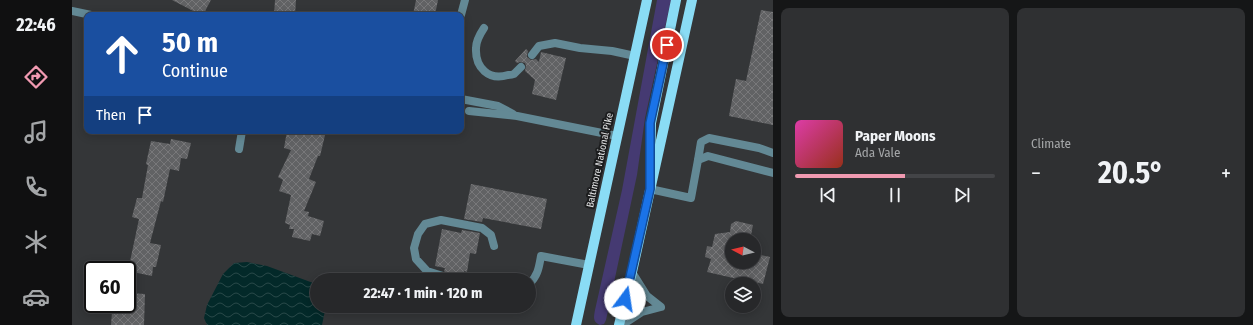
<!DOCTYPE html>
<html lang="en">
<head>
<meta charset="utf-8">
<style>
  :root { --surface:#27282a; --page:#2f3032; --text:#f1f3f6; --muted:#a4a6a8; --line:#434447; --accent:#f19ab1 }
  body { margin:0; font-family:"Fira Sans Condensed",sans-serif; background:var(--page); color:var(--text); height:100vh; display:flex; flex-direction:column; font-size:15px; white-space:nowrap }
  * { box-sizing:border-box; margin:0 }
  p { font-size:13px; color:var(--muted) }
  .icon { flex:none; width:22px; height:22px; fill:none; stroke:currentColor; stroke-width:2; stroke-linecap:round; stroke-linejoin:round }
  .map { position:relative; flex:1; overflow:hidden }
  .sheet { display:flex; flex-direction:column; gap:8px; padding:8px; background:#151617; width:480px }
  .sheet>* { flex:none }
  .banner { position:absolute; left:12px; top:12px; width:380px; height:122px; border-radius:8px; box-shadow:0 2px 10px #0003,0 0 0 1px var(--line); background:#1a4fa0; color:#fff; overflow:hidden }
  .needle { width:26px; rotate:277deg }
  .buttons { position:absolute; left:653px; top:233px; display:grid; gap:8px }
  .buttons a { display:grid; place-items:center; width:36px; height:36px; border-radius:50%; background:var(--surface); box-shadow:0 2px 10px #0003,0 0 0 1px var(--line); font-size:20px }
  .speed { position:absolute; left:12px; top:261px; display:flex; gap:8px; font-size:20px; font-weight:700; text-align:center }
  .speed>* { display:grid; place-content:center; width:52px; height:52px; border-radius:50%; background:var(--surface); box-shadow:0 2px 10px #0003,0 0 0 1px var(--line); line-height:1 }
  .speed .limit { border:2px solid #111; border-radius:6px; background:#fff; color:#111 }
  .pin { position:absolute; display:grid; place-items:center; width:34px; height:34px; color:#fff; margin:-17px; border:2px solid #fff; border-radius:50%; box-shadow:0 1px 4px #0007 }
  .me { position:absolute; width:44px; margin:-22px; rotate:14deg; stroke-linejoin:round; filter:drop-shadow(0 0 3px #0008) }
  .turn { display:flex; align-items:center; gap:14px; height:84px; padding:0 12px; font-size:18px }
  .turn .icon { width:52px; height:52px; stroke-width:2.5 }
  .turn b { display:block; font-size:28px; line-height:34px }
  .then { display:flex; align-items:center; height:38px; padding:0 12px; background:#0003; gap:8px; font-size:15px }
  .big { font-size:30px; font-weight:700; line-height:1.1 }
  .sheet .widget { flex:1; display:flex; flex-direction:column; justify-content:center; gap:6px; min-width:0; padding:0 14px; border-radius:8px; background:var(--page) }
  .song { display:flex; align-items:center; gap:12px }
  .cover { width:48px; height:48px; border-radius:6px; background:linear-gradient(135deg,hsl(320 70% 55%),hsl(10 70% 35%)) }
  .played { height:4px; border-radius:2px; background:linear-gradient(90deg,var(--accent) 55%,var(--line) 55%) }
  .keys { display:flex; justify-content:space-around; direction:ltr }
  .heat { display:flex; justify-content:space-between; align-items:center; font-size:22px; direction:ltr }
  .sheet .tiles { flex:1; display:grid; gap:8px; grid-template-columns:repeat(2,1fr) }
  .trip { position:absolute; left:238px; top:273px; width:226px; height:40px; border-radius:20px; background:var(--surface); box-shadow:0 2px 10px #0003,0 0 0 1px var(--line); font-weight:700; line-height:40px; text-align:center }
  main { display:flex; flex:1; min-height:0 }
  .tab-bar { display:flex; flex-direction:column; width:72px; justify-content:space-around; align-items:center; background:#101011; color:var(--muted) }
  .tab-bar .icon { width:28px; height:28px }
  .tab-bar .active { color:var(--accent) }
  .tab-bar b { font-size:18px; color:var(--text) }
  .map>svg:first-child { display:block }
  .grass { fill:#453a72 }
  .water { fill:url(#water-waves) }
  .building { fill:url(#building-cross-hatch) }
  .lines { fill:none; stroke-linecap:round; stroke-linejoin:round }
  .service { stroke:#638995; stroke-width:8 }
  .minor { stroke:#638995; stroke-width:8 }
  .primary { stroke:#8adcf5; stroke-width:10 }
  .route-casing { stroke:#114b97; stroke-width:10 }
  .route { stroke:#1a73e8; stroke-width:7 }
  .labels { text-anchor:middle; stroke-width:4; stroke-linejoin:round; paint-order:stroke }
  .street-label { font-size:10px; fill:#e3e4e5; stroke:#1c1d1e }
</style>
</head>
<body>
<main>
<nav class="tab-bar">
<b>22:46</b>
<svg class="icon active" aria-label="directions" viewBox="0 0 24 24"><path d="M12 3l9 9-9 9-9-9zM9 14v-3h6M13 9l2 2-2 2"/></svg>
<svg class="icon" aria-label="music" viewBox="0 0 24 24"><path d="M9 18V5l10-2v13"/><circle cx="6" cy="18" r="3"/><circle cx="16" cy="16" r="3"/></svg>
<svg class="icon" aria-label="phone" viewBox="0 0 24 24"><path d="M5 4h4l2 5-3 2q2 4 5 5l2-3 5 2v4C11 20 4 13 5 4z"/></svg>
<svg class="icon" aria-label="climate" viewBox="0 0 24 24"><path d="M12 3v18M4 7l16 10M4 17L20 7"/></svg>
<svg class="icon" aria-label="car" viewBox="0 0 24 24"><path d="M5 17H2v-5l4-1 3-4h7l3 4 3 1v5h-3M9 17h6M6 11h13"/><circle cx="7" cy="17" r="2"/><circle cx="17" cy="17" r="2"/></svg>
</nav>
<div class="map">
<svg width="701" height="325" viewBox="0 0 701 325">
  <defs>
    <pattern id="water-waves" width="16" height="10" patternUnits="userSpaceOnUse"><rect width="16" height="10" fill="#032929"/><path d="M0 5q4-4 8 0t8 0" fill="none" stroke="#284848"/></pattern>
    <pattern id="building-cross-hatch" width="8" height="8" patternUnits="userSpaceOnUse"><rect width="8" height="8" fill="#616264"/><path d="M0 0l8 8M0 8l8-8" fill="none" stroke="#78787a"/></pattern>
  </defs>
  <rect width="100%" height="100%" fill="#343638"/>
  <!-- grass -->
  <path class="grass" d="M585,0h14l-26,118 -8,57 -31,145 -2,4 -4,1c-8,-3 -6,-9 -5,-15l27,-120z"/>
  <!-- water -->
  <path class="water" d="M175,262l20,4 49,18 1,22h9l-4,19h-115l-3,-7 3,-13 16,-31 11,-11z"/>
  <!-- building -->
  <g class="building">
    <path d="M100,0h39l-8,15h-2z"/>
    <path d="M203,0h21l-1,15h-21z"/>
    <path d="M344,0h22l-3,15h-22z"/>
    <path d="M689,10l12,2v113l-44,-9 7,-37 10,2z"/>
    <path d="M454,49l2,2 -1,4v2l4,3 5,-1 3,3 2,-10 25,6 -10,42 -24,-6 3,-14 -10,-9 1,-5 -1,-3 -5,-1 -3,1 -2,-2z"/>
    <path d="M215,131h39l-6,25h-2l-9,23 7,3 -12,29 5,1 -1,4 16,5 -4,15 -8,-2 -2,7 -18,-4 2,-8h-5l1,-4 -5,-2 6,-28 -12,-4 4,-11 -5,-3 13,-27 -7,-2z"/>
    <path d="M99,139l20,4 -4,16 -6,-1 -2,13 -9,-2 -7,33 -2,-1 -11,42 11,2 -5,22h-3l-1,9 -24,-5 11,-52 -7,-2 5,-19h5l6,-33 -2,-1 5,-23 19,3z"/>
    <path d="M399,184l76,15 -6,30 -58,-11 -1,4 -18,-3z"/>
    <path d="M664,221l17,4 -3,15h-18v22h22v-14l8,2 -1,5 9,2 -7,27 -21,-5v1l-35,-8 4,-13 -6,-2 2,-11 5,1 3,-13 15,-2 1,-8z"/>
    <path d="M370,229l19,4 1,-3 18,3 -4,21 -6,-1 -3,19 -3,-1 -1,3 -5,1 -1,5h-10l1,-5 -4,-4 1,-3 -10,-2z"/>
    <path d="M57,293l16,1 -1,31h-33l1,-13 5,1v-7h7v-2h3v-6h1z"/>
  </g>
  <g class="lines">
    <!-- service -->
    <g class="service">
      <path d="M389,15l4,-15"/>
      <path d="M412,28c-4,6 -8,13 -8,20 -1,20 13,33 32,27 2,0 4,0 6,-1 2,-2 5,-5 7,-7"/>
      <path d="M460,55l7,-9 16,-3 25,5 32,3 23,5"/>
      <path d="M389,99l37,7 15,8"/>
      <path d="M397,111l48,5 100,20"/>
      <path d="M626,160l3,-18 8,-4 50,10 14,5"/>
      <path d="M578,189l41,9 7,-38 10,-4 65,17"/>
      <path d="M371,276l-16,-5 -11,-12 -2,-11 4,-14 7,-10 16,-4 41,8 9,7 3,11"/>
      <path d="M390,279l9,1"/>
      <path d="M457,284c9,-8 10,-17 12,-28l48,9"/>
      <path d="M550,325l20,-13 19,-5 -14,-11 -15,-24"/>
    </g>
    <!-- minor -->
    <g class="minor">
      <path d="M0,11l19,4"/>
      <path d="M167,149l3,-18"/>
    </g>
    <!-- primary -->
    <g class="primary">
      <path d="M578,169l1,-46 25,-123"/>
      <path d="M504,325l71,-325"/>
      <path d="M547,325l13,-53 60,-272"/>
    </g>
  </g>
  <g class="lines">
    <!-- route casing -->
    <g class="route-casing">
      <path id="route" d="M553,299l25,-110v-66l17,-78"/>
    </g>
    <!-- route -->
    <use href="#route" class="route"/>
  </g>
  <g class="labels">
    <!-- street labels -->
    <g class="street-label">
      <text transform="translate(527 160) rotate(-78)" y="4">Baltimore National Pike</text>
    </g>
  </g>
</svg>
<div class="buttons">
<a><svg class="needle" viewBox="-14 -14 28 28"><path d="M0-13l5 13h-10z" fill="#e53935"/><path d="M0 13l5-13h-10z" fill="#a4a6a8"/></svg></a>
<a><svg class="icon" aria-label="layers" viewBox="0 0 24 24"><path d="M12 4l9 5-9 5-9-5zM3 14l9 5 9-5"/></svg></a>
</div>
<div class="speed"><div class="limit">60</div></div>
<div class="pin" style="left:595px;top:45px;background:#d93025"><svg class="icon" aria-label="arrive" viewBox="0 0 24 24"><path d="M6 21V4h12l-3 4 3 4H6"/></svg></div>
<svg class="me" style="left:553px;top:299px" viewBox="-20 -20 40 40"><circle r="19" fill="#fff"/><path d="M0-13L10 11 0 6-10 11z" fill="#1a73e8"/></svg>
<div class="trip">22:47 · 1 min · 120 m</div>
<div class="banner">
<div class="turn"><svg class="icon" aria-label="ahead" viewBox="0 0 24 24"><path d="M12 20V5M6 11l6-6 6 6"/></svg><div><b>50 m</b>Continue</div></div>
<div class="then">Then<svg class="icon" aria-label="arrive" viewBox="0 0 24 24"><path d="M6 21V4h12l-3 4 3 4H6"/></svg></div>
</div>
</div>
<section class="sheet">
<div class="tiles">
<div class="widget">
<div class="song"><i class="cover"></i><div><b>Paper Moons</b><p>Ada Vale</p></div></div>
<div class="played"></div>
<div class="keys"><svg class="icon" aria-label="previous" viewBox="0 0 24 24"><path d="M18 5L8 12l10 7zM5 5v14"/></svg><svg class="icon" aria-label="pause" viewBox="0 0 24 24"><path d="M8 5v14M16 5v14"/></svg><svg class="icon" aria-label="next" viewBox="0 0 24 24"><path d="M6 5l10 7-10 7zM19 5v14"/></svg></div>
</div>
<div class="widget"><p>Climate</p>
<div class="heat"><a>−</a><b class="big">20.5°</b><a>+</a></div>
</div>
</div>
</section>
</main>
</body>
</html>
